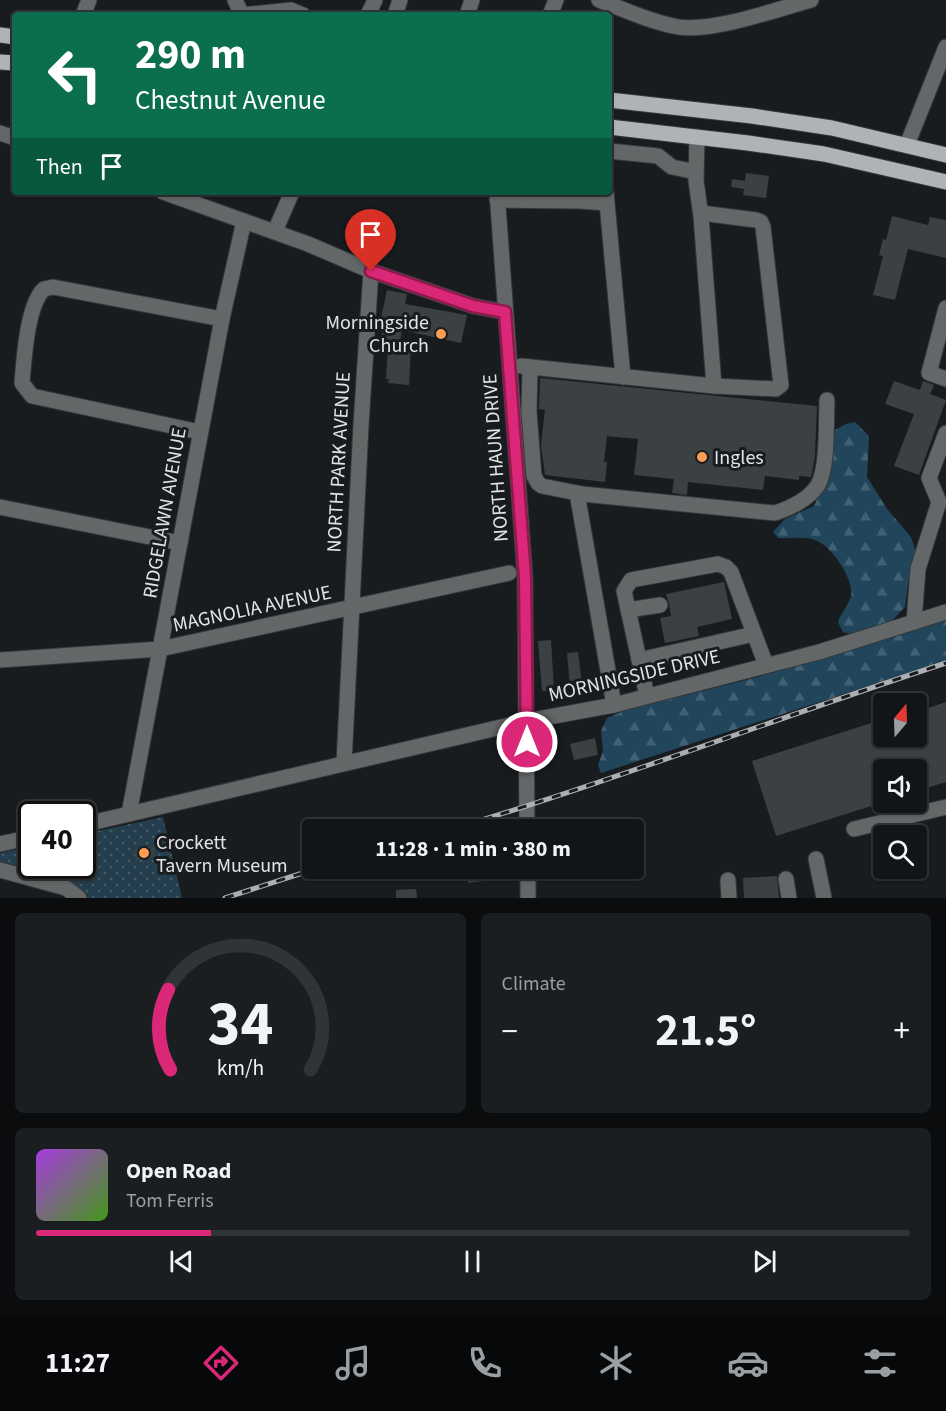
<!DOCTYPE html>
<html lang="en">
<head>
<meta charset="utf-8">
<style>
  :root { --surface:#121517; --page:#1b1e20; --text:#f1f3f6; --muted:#9c9fa1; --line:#313436; --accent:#db2777 }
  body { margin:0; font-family:"Source Sans 3",sans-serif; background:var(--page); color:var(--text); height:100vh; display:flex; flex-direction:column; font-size:22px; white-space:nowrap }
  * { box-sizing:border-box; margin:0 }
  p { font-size:20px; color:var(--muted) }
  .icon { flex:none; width:33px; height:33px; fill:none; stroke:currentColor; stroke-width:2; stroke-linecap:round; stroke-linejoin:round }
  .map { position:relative; height:898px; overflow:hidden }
  .drawer { display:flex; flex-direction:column; gap:15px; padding:15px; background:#0a0c0d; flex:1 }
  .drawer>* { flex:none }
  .hud { position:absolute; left:12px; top:12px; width:600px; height:183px; border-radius:6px; box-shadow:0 2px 4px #0004,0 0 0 2px var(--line); background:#0b6e4f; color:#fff; overflow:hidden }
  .needle { width:39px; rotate:19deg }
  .buttons { position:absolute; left:873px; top:693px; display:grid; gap:12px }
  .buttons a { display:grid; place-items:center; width:54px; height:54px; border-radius:6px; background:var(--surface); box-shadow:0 2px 4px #0004,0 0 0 2px var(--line); font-size:30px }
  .speed { position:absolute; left:18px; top:801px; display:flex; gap:12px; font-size:30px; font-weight:700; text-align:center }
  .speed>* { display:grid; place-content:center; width:78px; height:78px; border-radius:50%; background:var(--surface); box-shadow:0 2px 4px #0004,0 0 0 2px var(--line); line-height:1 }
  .speed .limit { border:3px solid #111; border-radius:9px; background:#fff; color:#111 }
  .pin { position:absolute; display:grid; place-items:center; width:51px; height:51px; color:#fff; margin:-62px -26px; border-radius:50% 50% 50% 0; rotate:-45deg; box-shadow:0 0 6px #0007 }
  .pin .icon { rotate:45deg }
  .me { position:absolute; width:66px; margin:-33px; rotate:0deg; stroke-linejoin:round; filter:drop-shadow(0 0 4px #0008) }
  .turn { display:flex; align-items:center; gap:21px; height:126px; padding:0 24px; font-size:27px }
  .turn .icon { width:78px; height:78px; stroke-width:2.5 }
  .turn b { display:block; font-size:42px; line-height:51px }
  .then { display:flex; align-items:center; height:57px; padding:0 24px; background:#0003; gap:12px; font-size:22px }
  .big { font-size:45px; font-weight:700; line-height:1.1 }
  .drawer .card { flex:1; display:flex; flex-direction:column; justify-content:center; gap:9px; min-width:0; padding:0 21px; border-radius:9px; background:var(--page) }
  .drawer .dial { align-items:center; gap:0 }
  .dial svg { height:156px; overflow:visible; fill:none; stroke:var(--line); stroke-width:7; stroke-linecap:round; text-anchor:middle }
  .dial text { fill:var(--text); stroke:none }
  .song { display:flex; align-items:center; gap:18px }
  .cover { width:72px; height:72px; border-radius:9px; background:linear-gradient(135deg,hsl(280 70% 55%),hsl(100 70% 35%)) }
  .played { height:6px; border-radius:3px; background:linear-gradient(90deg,var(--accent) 20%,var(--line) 20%) }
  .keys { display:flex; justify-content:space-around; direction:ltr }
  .heat { display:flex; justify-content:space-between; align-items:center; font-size:33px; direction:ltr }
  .drawer .tiles { flex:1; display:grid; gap:15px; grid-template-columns:1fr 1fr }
  .card:last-child { grid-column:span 2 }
  .trip { position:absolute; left:302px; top:819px; width:342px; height:60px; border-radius:6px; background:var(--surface); box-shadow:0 2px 4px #0004,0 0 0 2px var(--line); font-weight:700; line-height:60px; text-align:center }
  .menu { display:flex; height:96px; justify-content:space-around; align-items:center; background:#070809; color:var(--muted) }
  .menu .icon { width:42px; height:42px }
  .menu .current { color:var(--accent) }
  .menu b { font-size:27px; color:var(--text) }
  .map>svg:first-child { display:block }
  .forest { fill:url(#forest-firs) }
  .park { fill:url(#park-dots) }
  .building { fill:#3b4043 }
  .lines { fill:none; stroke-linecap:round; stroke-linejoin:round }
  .minor-casing { stroke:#34383b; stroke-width:17 }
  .major-casing { stroke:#34383b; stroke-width:17 }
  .minor { stroke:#646768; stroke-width:15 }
  .major { stroke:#afb3b7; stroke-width:15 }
  .rail-casing { stroke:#acafb2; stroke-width:5 }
  .rail { stroke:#181c1f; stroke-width:3; stroke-dasharray:9; stroke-linecap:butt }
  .route-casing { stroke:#8e194d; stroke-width:15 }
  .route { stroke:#db2777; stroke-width:10 }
  .poi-dot { fill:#fc9d53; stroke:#181c1f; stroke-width:2 }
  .labels { text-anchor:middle; stroke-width:6; stroke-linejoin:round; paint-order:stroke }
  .poi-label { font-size:20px; fill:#e1e4e6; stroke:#181c1f; text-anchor:start }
  .street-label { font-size:20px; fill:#e1e4e6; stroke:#181c1f }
</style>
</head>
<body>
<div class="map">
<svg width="946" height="898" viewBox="0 0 946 898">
  <defs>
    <pattern id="forest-firs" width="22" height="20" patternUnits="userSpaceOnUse" patternTransform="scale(1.5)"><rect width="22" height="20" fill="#21465b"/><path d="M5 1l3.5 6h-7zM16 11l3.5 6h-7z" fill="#416173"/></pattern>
    <pattern id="park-dots" width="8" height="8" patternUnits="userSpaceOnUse" patternTransform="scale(1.5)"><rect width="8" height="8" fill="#243e4d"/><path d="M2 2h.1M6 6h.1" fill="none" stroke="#445a67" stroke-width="1.8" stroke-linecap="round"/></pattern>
  </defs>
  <rect width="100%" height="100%" fill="#181c1f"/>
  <!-- forest -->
  <g class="forest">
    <path d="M855,422l14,14 -2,41 20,32 24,28 6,19 -9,27 -3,24 -16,17 -35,11 -11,-3 -5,-10c3,-8 11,-19 13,-25 4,-17 -20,-52 -36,-57 -10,-4 -26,-1 -37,-2l-5,-6 12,-13 29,-13 8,-18 13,-58 11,-6z"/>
    <path d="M946,618v43l-345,112 -3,-8 5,-14 -2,-20 6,-13 19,-8 132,-33z"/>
  </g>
  <!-- park -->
  <path class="park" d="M163,817l19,81h-96l-86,-31v-14l31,-7 1,20h50l1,-32z"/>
  <!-- building -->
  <g class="building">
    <path d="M746,173l23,3 -3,22 -23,-3 1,-6 -13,-2 1,-8 13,2z"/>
    <path d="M892,216l36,9 2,-8 16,3v38l-38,-9 -13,51 -22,-5 10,-39 -4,-1 4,-16 3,1z"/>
    <path d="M387,290l20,4 -2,10 62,11 -6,28 -59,-13 -3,16 12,2 -2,37 -21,-2 1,-4h-3l2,-35 -7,-1 2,-19 -3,-1z"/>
    <path d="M540,378l277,28 -2,49 -3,19 -1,3 -12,-1v4l-34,-4 -2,14 -75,-8 -1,13 -15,-2 2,-14 -40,-4 4,-36 -31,-3 -3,26h3l-2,20 -60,-7 -4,-30 4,-35 -6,-1z"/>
    <path d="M894,381l26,9 3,-9 11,4 -4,9 16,6 -27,75 -25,-9 20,-52 -29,-10z"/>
    <path d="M724,582l8,37 -35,8 2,9 -34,7 -5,-25 11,-2 -2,-13 -3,-9z"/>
    <path d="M551,640l3,50 -12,1 -4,-50z"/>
    <path d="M578,652l4,32 -12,2 -3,-33z"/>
    <path d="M946,702v80l-30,9v-21h-32v32l-108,34 -24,-75 132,-42v17h32v-24z"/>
    <path d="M595,738l3,17 -24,5 -4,-16z"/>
    <path d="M153,846l2,11 -19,3 -2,-10z"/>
    <path d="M466,868h31l1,11 -30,4z"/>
    <path d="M777,876l2,22h-35l-1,-20z"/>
    <path d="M416,889l1,9h-21v-8z"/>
  </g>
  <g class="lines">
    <!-- minor casing -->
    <g class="minor-casing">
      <g id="minor">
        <path d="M235,0l7,15"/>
        <path d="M599,0c26,10 52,22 79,27 37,5 96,-17 133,-27"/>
        <path d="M83,15l6,-15"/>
        <path d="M242,15l49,-5 12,5"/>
        <path d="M368,15l7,-15"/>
        <path d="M395,15l5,-15"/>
        <path d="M467,15l5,-15"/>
        <path d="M550,15l6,-15"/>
        <path d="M0,133l15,5"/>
        <path d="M907,145l39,-98"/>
        <path d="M609,151l49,5 14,11 24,5"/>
        <path d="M163,192l145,52 63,27 102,35 32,6"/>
        <path d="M497,192l28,385 2,253"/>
        <path d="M606,192l17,185"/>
        <path d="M497,200l83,1 26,2"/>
        <path d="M701,213l55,7 5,2 2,5 18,158 -5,4 -62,-3"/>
        <path d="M275,231l17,-39"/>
        <path d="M946,308l-17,65 17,6"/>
        <path d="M521,366l193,20 -13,-170 -5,-35 1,-44"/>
        <path d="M530,367l-1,45 5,64 4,7 4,3 40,8 193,19c15,-5 34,-14 43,-28 10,-18 8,-64 9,-85"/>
        <path d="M200,432l-168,-36 -10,-13c2,-24 5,-78 22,-94l9,-2 169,32"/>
        <path d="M577,493l37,212"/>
        <path d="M0,507l180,36"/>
        <path d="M628,610l32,-5"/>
        <path d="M914,622l4,-53 21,-67 -10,-24 17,-45"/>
        <path d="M0,660l160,-11 349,-76"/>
        <path d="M639,660l115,-26"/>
        <path d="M647,696l-23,-105 7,-11 87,-16 8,3 5,5 35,93"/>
        <path d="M344,763l17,-338 10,-154"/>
        <path d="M129,814l93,-495 22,-98"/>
        <path d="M82,825l445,-104 87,-16 205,-53 127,-40"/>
        <path d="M854,829l92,-22"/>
        <path d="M0,844l32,-7"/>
        <path d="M816,859l8,39"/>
        <path d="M528,868v30"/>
        <path d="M0,870l66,18 13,10"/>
        <path d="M786,879l3,19"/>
        <path d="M728,880l1,18"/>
      </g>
    </g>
    <!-- major casing -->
    <g class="major-casing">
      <g id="major">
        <path d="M0,35l15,2"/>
        <path d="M0,62l15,1"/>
        <path d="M609,100l143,16 80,12 114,27"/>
        <path d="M609,127l139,16 76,11 122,28"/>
      </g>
    </g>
    <!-- minor -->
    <use href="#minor" class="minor"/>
    <!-- major -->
    <use href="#major" class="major"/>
    <!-- rail casing -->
    <g class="rail-casing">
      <g id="rail">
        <path d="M449,830c167,-50 331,-113 497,-167"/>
        <path d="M225,898l93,-30"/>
      </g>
    </g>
    <!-- rail -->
    <use href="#rail" class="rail"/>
  </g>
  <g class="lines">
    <!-- route casing -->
    <g class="route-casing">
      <path id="route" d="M371,271l102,35 32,6 20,265 2,165"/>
    </g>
    <!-- route -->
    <use href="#route" class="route"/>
  </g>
  <!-- markers -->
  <g class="poi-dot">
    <circle cx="441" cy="334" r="6"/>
    <circle cx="702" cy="457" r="6"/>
    <circle cx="144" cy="853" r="6"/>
  </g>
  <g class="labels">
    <!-- poi labels -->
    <g class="poi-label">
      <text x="429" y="329" text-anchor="end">Morningside<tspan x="429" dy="23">Church</tspan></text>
      <text x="714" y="464">Ingles</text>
      <text x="156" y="849">Crockett<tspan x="156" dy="23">Tavern Museum</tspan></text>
    </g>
    <!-- street labels -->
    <g class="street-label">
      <text transform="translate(495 458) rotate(-94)" y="7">NORTH HAUN DRIVE</text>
      <text transform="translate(338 462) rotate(-87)" y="7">NORTH PARK AVENUE</text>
      <text transform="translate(164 513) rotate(-80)" y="7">RIDGELAWN AVENUE</text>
      <text transform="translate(252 608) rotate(-12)" y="7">MAGNOLIA AVENUE</text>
      <text transform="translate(634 675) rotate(-13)" y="7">MORNINGSIDE DRIVE</text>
    </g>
  </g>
</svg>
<div class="buttons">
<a><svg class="needle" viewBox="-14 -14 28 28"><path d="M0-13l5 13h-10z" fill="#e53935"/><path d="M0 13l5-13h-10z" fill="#9c9fa1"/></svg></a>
<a><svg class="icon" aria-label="sound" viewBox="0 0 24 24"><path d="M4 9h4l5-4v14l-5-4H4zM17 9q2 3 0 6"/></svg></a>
<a><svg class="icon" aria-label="search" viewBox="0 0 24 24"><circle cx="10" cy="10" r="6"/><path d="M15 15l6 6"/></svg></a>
</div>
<div class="speed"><div class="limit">40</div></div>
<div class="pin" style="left:371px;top:271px;background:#d93025"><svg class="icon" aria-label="arrive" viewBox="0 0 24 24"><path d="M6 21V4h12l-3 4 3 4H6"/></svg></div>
<svg class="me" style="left:527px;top:742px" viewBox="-20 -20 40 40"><circle r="17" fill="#db2777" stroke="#fff" stroke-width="3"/><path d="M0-11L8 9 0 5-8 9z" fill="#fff"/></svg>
<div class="trip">11:28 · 1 min · 380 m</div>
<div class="hud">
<div class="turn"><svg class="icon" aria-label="left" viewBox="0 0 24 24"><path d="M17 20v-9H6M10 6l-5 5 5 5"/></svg><div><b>290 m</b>Chestnut Avenue</div></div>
<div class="then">Then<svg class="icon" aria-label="arrive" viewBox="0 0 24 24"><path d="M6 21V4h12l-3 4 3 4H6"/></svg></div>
</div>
</div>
<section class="drawer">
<div class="tiles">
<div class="card dial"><svg viewBox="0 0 100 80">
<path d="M14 69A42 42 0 1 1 86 69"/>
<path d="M14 69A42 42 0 0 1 13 28" stroke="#db2777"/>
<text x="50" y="56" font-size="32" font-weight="700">34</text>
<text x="50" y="72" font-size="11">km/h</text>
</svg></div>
<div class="card"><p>Climate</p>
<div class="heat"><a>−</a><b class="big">21.5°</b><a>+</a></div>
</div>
<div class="card">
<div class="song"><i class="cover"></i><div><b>Open Road</b><p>Tom Ferris</p></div></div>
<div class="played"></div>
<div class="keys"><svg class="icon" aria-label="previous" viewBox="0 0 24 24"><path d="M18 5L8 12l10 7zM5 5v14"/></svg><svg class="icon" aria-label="pause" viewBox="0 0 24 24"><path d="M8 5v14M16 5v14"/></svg><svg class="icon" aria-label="next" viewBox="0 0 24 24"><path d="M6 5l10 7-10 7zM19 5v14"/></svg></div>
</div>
</div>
</section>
<nav class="menu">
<b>11:27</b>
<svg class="icon current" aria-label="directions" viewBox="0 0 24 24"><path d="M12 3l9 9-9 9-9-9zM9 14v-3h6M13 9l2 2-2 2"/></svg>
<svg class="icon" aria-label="music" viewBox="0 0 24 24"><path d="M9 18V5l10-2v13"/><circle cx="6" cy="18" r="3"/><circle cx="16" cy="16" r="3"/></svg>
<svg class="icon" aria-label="phone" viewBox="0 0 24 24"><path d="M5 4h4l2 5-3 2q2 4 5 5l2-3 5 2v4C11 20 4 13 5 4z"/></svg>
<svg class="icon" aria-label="climate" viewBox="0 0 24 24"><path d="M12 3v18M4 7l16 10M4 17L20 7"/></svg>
<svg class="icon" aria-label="car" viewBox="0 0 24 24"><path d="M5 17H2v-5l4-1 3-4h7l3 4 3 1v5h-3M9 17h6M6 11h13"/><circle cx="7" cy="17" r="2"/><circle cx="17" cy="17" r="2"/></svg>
<svg class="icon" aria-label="filters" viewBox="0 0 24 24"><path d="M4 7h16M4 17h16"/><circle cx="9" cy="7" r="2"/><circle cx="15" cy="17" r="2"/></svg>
</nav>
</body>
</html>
